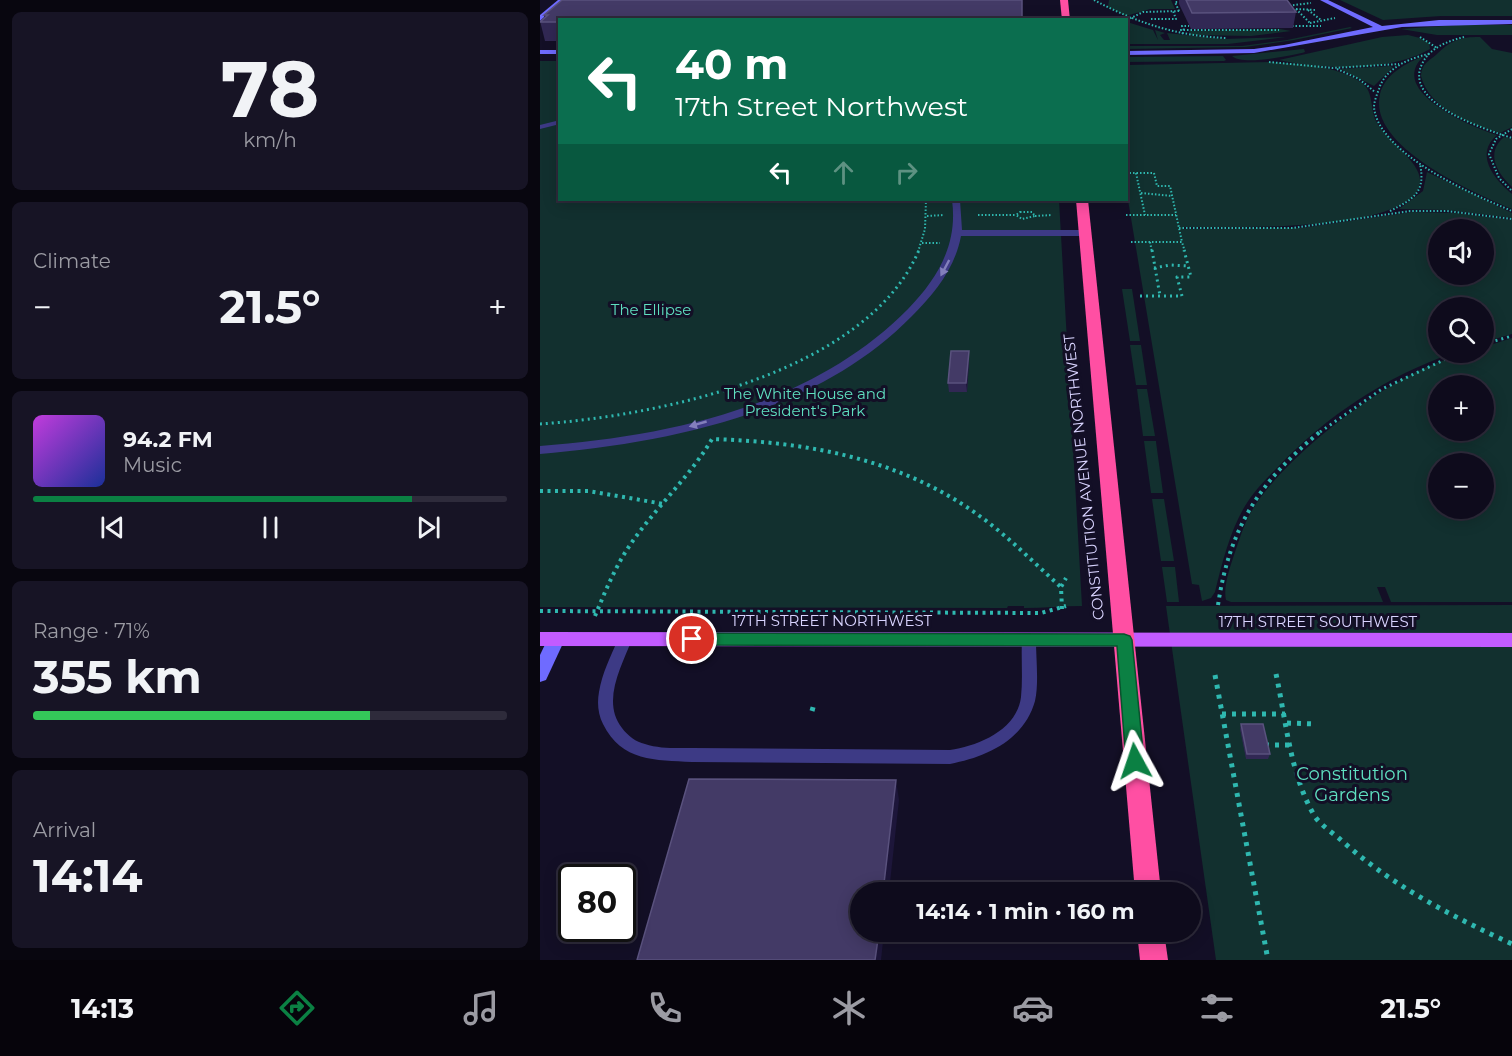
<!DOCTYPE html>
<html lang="en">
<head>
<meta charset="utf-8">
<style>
  :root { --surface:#0e0b1c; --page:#171425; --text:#f1f3f6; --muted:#9b9ba3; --line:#2e2b3b; --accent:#0b8043 }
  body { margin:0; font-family:Montserrat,sans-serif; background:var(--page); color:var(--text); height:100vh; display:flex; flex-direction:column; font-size:22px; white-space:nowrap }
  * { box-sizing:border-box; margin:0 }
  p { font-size:20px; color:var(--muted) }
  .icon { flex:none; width:33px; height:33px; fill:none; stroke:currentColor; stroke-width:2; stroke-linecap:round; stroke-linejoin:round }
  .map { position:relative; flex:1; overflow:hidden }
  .panel { display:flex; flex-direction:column; gap:12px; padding:12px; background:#08060f; width:540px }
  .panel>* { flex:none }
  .banner { position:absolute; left:18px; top:18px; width:570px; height:183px; border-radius:0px; box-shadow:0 3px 15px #0003,0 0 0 2px var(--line); background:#0b6e4f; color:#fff; overflow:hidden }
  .controls { position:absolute; left:888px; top:219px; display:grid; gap:12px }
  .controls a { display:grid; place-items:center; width:66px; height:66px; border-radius:50%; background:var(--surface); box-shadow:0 3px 15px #0003,0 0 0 2px var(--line); font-size:30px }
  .speed { position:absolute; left:18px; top:864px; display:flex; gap:12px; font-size:30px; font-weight:700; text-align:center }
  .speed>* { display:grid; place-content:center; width:78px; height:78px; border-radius:50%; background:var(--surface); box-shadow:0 3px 15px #0003,0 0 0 2px var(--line); line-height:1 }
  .speed .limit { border:3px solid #111; border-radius:9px; background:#fff; color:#111 }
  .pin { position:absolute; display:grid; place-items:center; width:51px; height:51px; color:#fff; margin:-26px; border:3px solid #fff; border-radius:50%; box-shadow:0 2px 6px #0007 }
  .me { position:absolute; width:66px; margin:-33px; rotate:355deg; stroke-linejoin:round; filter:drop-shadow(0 0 4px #0008) }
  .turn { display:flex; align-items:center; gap:21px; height:126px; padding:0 18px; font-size:27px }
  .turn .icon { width:78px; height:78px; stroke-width:2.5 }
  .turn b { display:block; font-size:42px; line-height:51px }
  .lanes { display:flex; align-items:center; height:57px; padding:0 18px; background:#0003; justify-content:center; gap:30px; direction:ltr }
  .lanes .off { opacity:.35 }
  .big { font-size:45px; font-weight:700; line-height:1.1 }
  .panel .tile { flex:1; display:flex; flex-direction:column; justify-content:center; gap:9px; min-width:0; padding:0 21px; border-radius:9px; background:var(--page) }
  .panel .dial { align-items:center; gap:0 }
  .dial b { font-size:78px; line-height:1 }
  .song { display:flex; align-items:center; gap:18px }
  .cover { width:72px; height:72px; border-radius:9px; background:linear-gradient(135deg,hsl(290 70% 55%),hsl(230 70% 35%)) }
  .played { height:6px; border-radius:3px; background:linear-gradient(90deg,var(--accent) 80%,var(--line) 80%) }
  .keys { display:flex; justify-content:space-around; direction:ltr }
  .heat { display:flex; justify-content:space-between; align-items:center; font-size:33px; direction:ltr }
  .charge { height:9px; border-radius:4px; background:linear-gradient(90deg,#34c759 71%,var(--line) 0) }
  .trip { position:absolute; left:310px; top:882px; width:351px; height:60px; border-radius:30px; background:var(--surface); box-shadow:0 3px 15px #0003,0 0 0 2px var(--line); font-weight:700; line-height:60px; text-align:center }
  .menu { display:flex; height:96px; justify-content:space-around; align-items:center; background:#06040b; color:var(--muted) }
  .menu .icon { width:42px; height:42px }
  .menu .active { color:var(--accent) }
  .menu b { font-size:27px; color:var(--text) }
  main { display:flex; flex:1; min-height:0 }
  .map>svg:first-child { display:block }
  .green { fill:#12302f; fill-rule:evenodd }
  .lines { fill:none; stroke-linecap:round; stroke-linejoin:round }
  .path-far3 { stroke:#2fb8b0; stroke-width:2; stroke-dasharray:1.5 2; stroke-linecap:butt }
  .path-far2 { stroke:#2fb8b0; stroke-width:3; stroke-dasharray:2 4; stroke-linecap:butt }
  .path-far1 { stroke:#2fb8b0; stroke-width:4; stroke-dasharray:3 4.5; stroke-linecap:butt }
  .path { stroke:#2fb8b0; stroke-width:5; stroke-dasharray:4 6; stroke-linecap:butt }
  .lane { fill:#3d3a85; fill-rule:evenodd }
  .secondary { fill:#6f6bff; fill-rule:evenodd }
  .primary { fill:#c25bff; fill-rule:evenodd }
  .highway { fill:#ff4fa3; fill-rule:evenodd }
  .wall { fill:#312854 }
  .shaded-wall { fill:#1d163a }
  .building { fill:#433a66; stroke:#5a527e; stroke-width:1.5 }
  .oneway { fill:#837fbc }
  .route { fill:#0b8043; stroke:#07532c; stroke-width:1.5 }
  .labels { text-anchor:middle; stroke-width:6; stroke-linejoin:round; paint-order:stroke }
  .park-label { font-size:15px; fill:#5fe0c0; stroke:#130f26 }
  .street-label { font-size:15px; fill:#d9d4ff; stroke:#130f26 }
  .near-park-label { font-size:18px; fill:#5fe0c0; stroke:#130f26 }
</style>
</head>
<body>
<main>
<section class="panel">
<div class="tile dial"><b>78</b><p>km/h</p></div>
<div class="tile"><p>Climate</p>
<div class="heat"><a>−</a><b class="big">21.5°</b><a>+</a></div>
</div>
<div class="tile">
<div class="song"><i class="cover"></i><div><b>94.2 FM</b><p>Music</p></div></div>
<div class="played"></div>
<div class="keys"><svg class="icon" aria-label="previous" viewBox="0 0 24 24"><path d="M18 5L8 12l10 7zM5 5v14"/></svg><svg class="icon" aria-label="pause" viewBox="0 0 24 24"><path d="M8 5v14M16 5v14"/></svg><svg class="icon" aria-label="next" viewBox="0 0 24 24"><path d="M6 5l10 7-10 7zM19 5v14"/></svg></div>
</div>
<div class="tile"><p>Range · 71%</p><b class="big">355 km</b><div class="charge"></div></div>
<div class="tile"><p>Arrival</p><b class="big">14:14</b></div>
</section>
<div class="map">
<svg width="972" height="960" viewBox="0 0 972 960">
  <rect width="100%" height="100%" fill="#130f26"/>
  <!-- green -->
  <g class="green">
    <path d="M569,0h62l4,9h-25l-24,7 -18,-9z"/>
    <path d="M800,0h172v16h-71l-58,4z"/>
    <path d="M587,22l26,8 5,10 -3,-10 10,3 -5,2 4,5h6l-3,-7 57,6 62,-2 -58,7h-101z"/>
    <path d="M918,25h54v10h-75l-36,-6z"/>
    <path d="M810,27l2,1 -58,12 -49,7 -118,2v-3h115l45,-6z"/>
    <path d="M740,29l11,2 -40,5 -61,-1 -1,-4z"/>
    <path d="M868,35l12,3 9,5 1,6c-39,23 -108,21 -151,11l103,-23z"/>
    <path d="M940,37l12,12 20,4v74l-12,6c-29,-9 -71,-24 -79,-57 1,-14 9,-15 17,-23 11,-11 22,-17 42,-16z"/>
    <path d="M764,49l1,3 -3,1c-15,3 -60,13 -70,3z"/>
    <path d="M683,56l3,4 -2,1 -97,1v-5z"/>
    <path d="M884,56c-39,35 50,72 73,79 -23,19 -3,44 15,59v15c-37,-16 -145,-62 -132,-115 5,-20 26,-31 44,-38z"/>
    <path d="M0,61h19l1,139h499l23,406c-20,0 -38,2 -58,2v-2h-16l-1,2 -467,-1z"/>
    <path d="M730,62c31,2 66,3 92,21 12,9 8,26 14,38 10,23 60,47 39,73 -33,38 -183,33 -232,33v2l118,-1 111,-16 44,1 56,7v114l-28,8v-34h-46v44l15,1c-66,23 -127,63 -175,114 -12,12 -24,24 -33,39 -15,25 -23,57 -30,86l-4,6 -9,3 -3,-16 -7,-1 -65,-390v-129zM898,230h46v44h-46z"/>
    <path d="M850,66l3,1 -19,19 -34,-17z"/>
    <path d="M964,137l8,2v48c-15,-14 -27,-34 -8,-50z"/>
    <path d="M887,172l85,41v5l-65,-8 -48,-1 24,-18z"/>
    <path d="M582,289h10l8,52h-10z"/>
    <path d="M972,338v264h-121l-6,-15h-8l6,15h-152l-5,-2c-3,-13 4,-33 8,-45 5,-14 9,-29 17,-43 33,-58 164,-160 233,-160v-5zM898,386h46v44h-46zM898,464h46v44h-46z"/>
    <path d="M590,345h11l6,40h-11z"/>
    <path d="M597,389h10l8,47h-12z"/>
    <path d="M616,441v1l7,51h-12l-7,-52z"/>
    <path d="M612,499h12l10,62h-13z"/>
    <path d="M622,567h13l4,35h-12z"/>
    <path d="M972,605v355h-296l-50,-354z"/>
  </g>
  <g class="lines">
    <!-- path-far3 -->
    <g class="path-far3">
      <path d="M554,0c43,23 83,36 132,38"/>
      <path d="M746,6l25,-3"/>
      <path d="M756,9l20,1"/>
      <path d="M756,9l14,14"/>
      <path d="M768,10l13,10"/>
      <path d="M639,11l-4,-9h8"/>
      <path d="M611,19h25l-3,-8"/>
      <path d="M587,20l16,-8 38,-1"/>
      <path d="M770,23l25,-5"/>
      <path d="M752,26h29"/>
      <path d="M644,30l-2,-4h7"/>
      <path d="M643,34l-2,-4h98"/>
      <path d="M880,37l17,11"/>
      <path d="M924,37c-16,4 -35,11 -42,27 -19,39 62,65 90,74"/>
      <path d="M889,54c-19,4 -44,14 -50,35 -2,5 -5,13 -5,18 4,47 100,88 138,104"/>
      <path d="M729,62l64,6 66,-4"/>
      <path d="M797,69l22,10 16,13"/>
      <path d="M972,129l-16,10 -7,15 10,24 13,13"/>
      <path d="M586,173h28l3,13h13l12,56"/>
      <path d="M596,173l9,42"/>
      <path d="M601,193l31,3"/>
      <path d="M850,211c23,-12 36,-18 30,-47"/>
      <path d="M480,212h12l3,4 -13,3 -6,-4z"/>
      <path d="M438,215h38"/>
      <path d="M586,215h50"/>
      <path d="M387,216l17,-1"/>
      <path d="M495,216l17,-1"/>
      <path d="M639,228h114l117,-17h37l65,8"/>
      <path d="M591,242h51l3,10"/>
      <path d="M610,242l2,10"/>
      <path d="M382,243h18"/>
      <path d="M378,252l7,-23 1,-29"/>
    </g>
    <!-- path-far2 -->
    <g class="path-far2">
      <path d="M612,250l8,46"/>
      <path d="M614,268l16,-3 18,1"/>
      <path d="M600,296h42l-5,-19h14l-7,-27"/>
      <path d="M944,344l28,-8"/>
      <path d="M0,424c118,-8 327,-51 379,-174"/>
      <path d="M780,432l62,-43 79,-37"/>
    </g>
    <!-- path-far1 -->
    <g class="path-far1">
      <path d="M0,491h48l76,13"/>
      <path d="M678,605c12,-79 42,-124 103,-174"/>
      <path d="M522,609l-1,-22 5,-9"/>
      <path d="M0,611l501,2 25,-7"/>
      <path d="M55,616c10,-24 20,-49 35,-71 25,-37 59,-67 82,-106 97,3 190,20 269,78 29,21 54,47 80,70"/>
    </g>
    <!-- path -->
    <g class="path">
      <path d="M736,674c10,46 14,100 38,141 6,10 18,17 27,25 50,45 110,76 171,104"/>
      <path d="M675,675l53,285"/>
      <path d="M272,711l2,-7"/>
      <path d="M682,714h63"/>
      <path d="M747,723l30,1"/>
      <path d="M725,745h27"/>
    </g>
    <!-- lane -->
    <g class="lane">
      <path d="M20,120v4l-20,5v-4z"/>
      <path d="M412,200h8l2,30h123l4,3 -4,3h-124c-6,32 -26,57 -49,80 -95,97 -242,127 -372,138v-8c131,-10 272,-40 368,-137 30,-31 50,-65 44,-109z"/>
      <path d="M85,634l5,1 2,4c-10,27 -31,62 -10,89 6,8 14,14 23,16 15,5 32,4 47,4l258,2c28,-4 67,-20 71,-53 2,-19 0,-38 1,-57l2,-4 5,-1 5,1 2,4c0,18 3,44 -1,61 -11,39 -48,56 -85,63l-258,-2c-37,-2 -70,0 -89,-38 -5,-10 -6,-21 -4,-32 3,-19 12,-36 19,-53l2,-4z"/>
    </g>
    <!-- secondary -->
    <g class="secondary">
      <path d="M18,0h7l-25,21v-6z"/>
      <path d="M780,0h8l54,26 57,-6h73v4l-110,3 -148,26 -128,2v-4l128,-2 30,-4 89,-18z"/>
      <rect x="0" y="50" width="20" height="4"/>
      <path d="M16,632l6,2 3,5 -19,41 -6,2v-27l10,-21z"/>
    </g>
    <!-- primary -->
    <path class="primary" d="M0,632l972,1v14l-972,-1z"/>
    <!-- highway -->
    <g class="highway">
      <path d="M520,0h8l2,20h-8z"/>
      <path d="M536,200h12l73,692h-26z"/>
      <path d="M597,932h27l4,28h-28z"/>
    </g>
  </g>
  <!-- wall -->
  <g class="wall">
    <path d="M22,0l-2,20v21h-15l-5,-20 4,-4v-2z"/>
    <path d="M639,0h108l9,12 -3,16 -102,1 -12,-25z"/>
    <path d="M429,351v10l-2,31h-18l-1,-9z"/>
    <path d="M701,724l29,30 -2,5h-22l-6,-30z"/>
  </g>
  <!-- shaded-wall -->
  <g class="shaded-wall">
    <path d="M429,351v10l-2,31 -1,-9z"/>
    <path d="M356,780l3,20 -10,92h-6z"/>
    <path d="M339,932h5l-3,28h-6z"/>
  </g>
  <!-- building -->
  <g class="building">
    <path d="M22,0h460v20h-462v2h-20l8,-7h-4z"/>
    <path d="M646,0h101l9,12 -104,1z"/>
    <path d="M411,351h18l-3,32h-18z"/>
    <path d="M701,724h22l7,30h-23z"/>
    <path d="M149,779l207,1 -13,112h-22v40h18l-4,28h-238z"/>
  </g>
  <!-- one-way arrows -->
  <defs><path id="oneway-solid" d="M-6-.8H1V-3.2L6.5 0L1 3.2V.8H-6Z" transform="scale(1.5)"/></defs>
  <g class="oneway">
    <use href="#oneway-solid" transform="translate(405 268) rotate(118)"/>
    <use href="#oneway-solid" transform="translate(158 424) rotate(164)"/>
  </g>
  <!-- route -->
  <path class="route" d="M152,633l432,1 6,2 2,4 12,121 -2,6 -7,2 -6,-2 -3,-6 -9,-115 -425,-1 -5,-2 -3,-4 3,-4z"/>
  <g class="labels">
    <!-- park labels -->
    <g class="park-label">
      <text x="111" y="315">The Ellipse</text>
      <text x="265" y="399">The White House and<tspan x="265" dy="17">President's Park</tspan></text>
    </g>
    <!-- street labels -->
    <g class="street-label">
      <text transform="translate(544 477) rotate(-96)" y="5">CONSTITUTION AVENUE NORTHWEST</text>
      <text x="292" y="626">17TH STREET NORTHWEST</text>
      <text x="778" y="627">17TH STREET SOUTHWEST</text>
    </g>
    <!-- near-park labels -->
    <g class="near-park-label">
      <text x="812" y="780">Constitution<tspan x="812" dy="21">Gardens</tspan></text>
    </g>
  </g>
</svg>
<div class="controls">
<a><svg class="icon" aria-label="sound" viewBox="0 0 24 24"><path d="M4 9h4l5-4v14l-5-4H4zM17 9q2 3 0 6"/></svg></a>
<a><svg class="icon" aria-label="search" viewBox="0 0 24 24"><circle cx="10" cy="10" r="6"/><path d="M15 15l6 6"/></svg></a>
<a>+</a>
<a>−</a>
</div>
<div class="speed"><div class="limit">80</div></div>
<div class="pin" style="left:152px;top:639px;background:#d93025"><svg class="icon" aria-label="arrive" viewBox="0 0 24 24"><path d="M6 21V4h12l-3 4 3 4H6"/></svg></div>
<svg class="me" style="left:595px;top:761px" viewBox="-20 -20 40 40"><path d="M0-17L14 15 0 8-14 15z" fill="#0b8043" stroke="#fff" stroke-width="4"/></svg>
<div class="trip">14:14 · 1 min · 160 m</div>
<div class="banner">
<div class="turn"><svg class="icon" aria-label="left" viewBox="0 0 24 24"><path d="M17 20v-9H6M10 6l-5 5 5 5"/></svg><div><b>40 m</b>17th Street Northwest</div></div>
<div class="lanes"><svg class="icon" aria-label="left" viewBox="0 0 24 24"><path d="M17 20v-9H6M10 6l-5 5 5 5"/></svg><svg class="icon off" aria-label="ahead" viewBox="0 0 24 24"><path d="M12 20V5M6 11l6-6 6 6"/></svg><svg class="icon off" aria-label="right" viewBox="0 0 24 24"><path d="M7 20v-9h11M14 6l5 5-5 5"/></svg></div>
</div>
</div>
</main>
<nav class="menu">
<b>14:13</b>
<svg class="icon active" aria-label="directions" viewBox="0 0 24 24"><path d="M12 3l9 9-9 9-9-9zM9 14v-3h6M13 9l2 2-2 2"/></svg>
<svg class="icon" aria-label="music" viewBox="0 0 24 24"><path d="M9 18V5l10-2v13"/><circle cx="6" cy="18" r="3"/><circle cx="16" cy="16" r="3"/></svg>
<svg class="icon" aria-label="phone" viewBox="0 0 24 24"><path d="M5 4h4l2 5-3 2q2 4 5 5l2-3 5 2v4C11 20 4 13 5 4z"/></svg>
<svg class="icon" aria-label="climate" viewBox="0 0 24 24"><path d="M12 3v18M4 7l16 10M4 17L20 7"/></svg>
<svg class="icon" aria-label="car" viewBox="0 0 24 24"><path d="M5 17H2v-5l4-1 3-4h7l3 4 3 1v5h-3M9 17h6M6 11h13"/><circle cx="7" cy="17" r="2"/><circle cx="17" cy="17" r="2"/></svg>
<svg class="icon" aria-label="filters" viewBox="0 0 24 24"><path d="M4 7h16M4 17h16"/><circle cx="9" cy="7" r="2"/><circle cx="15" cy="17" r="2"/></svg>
<b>21.5°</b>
</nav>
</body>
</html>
